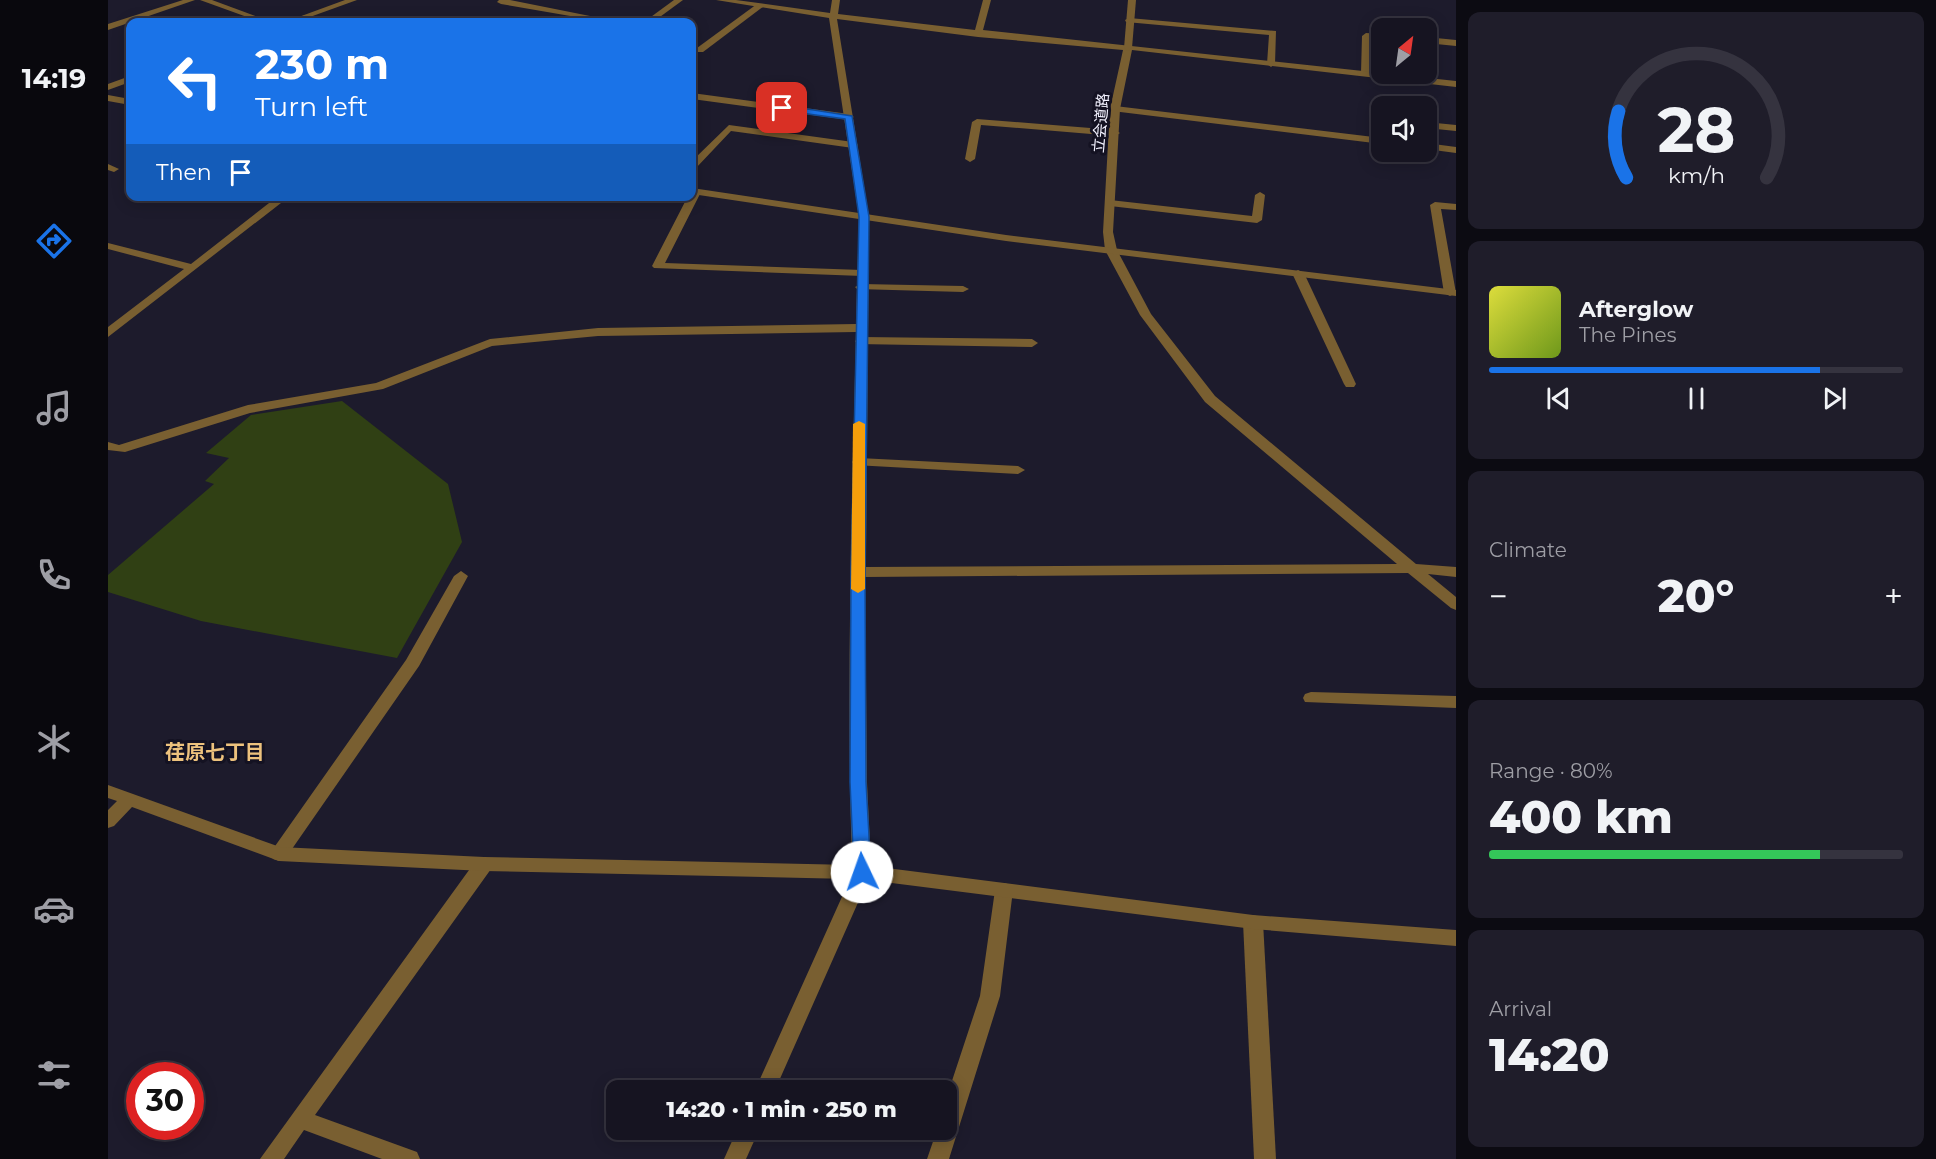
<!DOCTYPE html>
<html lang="en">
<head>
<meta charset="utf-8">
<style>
  :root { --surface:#161421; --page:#1f1d2a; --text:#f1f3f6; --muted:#9e9ea5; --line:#35333f; --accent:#1a73e8 }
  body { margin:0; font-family:Montserrat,"Noto Sans JP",sans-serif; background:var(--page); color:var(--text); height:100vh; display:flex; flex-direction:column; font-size:22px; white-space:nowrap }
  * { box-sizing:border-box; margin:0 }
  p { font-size:20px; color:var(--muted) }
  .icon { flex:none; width:33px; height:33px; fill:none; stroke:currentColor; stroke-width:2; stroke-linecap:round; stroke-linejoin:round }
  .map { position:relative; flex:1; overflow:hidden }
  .sheet { display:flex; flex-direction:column; gap:12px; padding:12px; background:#0c0b12; width:480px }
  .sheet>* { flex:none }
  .banner { position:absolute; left:18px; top:18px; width:570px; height:183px; border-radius:12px; box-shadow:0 3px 15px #0003,0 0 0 2px var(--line); background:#1a73e8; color:#fff; overflow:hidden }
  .needle { width:39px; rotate:29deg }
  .controls { position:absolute; left:1263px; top:18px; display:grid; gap:12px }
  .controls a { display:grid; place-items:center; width:66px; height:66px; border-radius:12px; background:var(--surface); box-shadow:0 3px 15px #0003,0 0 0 2px var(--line); font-size:30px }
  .speed { position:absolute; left:18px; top:1062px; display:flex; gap:12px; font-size:30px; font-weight:700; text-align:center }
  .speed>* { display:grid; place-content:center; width:78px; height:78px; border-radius:50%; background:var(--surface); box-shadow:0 3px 15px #0003,0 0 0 2px var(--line); line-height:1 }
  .speed .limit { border:9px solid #d22; background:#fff; color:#111 }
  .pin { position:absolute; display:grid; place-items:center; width:51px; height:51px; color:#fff; margin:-26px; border-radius:12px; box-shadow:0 3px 9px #0006 }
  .me { position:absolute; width:66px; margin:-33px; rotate:357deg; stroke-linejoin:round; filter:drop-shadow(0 0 4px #0008) }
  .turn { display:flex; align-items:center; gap:21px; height:126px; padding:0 30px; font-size:27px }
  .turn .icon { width:78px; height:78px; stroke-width:2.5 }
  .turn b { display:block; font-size:42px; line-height:51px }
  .then { display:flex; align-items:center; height:57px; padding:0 30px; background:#0003; gap:12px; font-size:22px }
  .big { font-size:45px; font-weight:800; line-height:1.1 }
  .sheet .tile { flex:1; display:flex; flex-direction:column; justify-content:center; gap:9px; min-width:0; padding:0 21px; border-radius:12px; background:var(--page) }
  .sheet .dial { align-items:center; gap:0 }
  .dial svg { height:156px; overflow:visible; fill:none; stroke:var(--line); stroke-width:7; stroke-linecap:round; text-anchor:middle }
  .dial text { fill:var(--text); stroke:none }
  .song { display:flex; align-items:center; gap:18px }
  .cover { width:72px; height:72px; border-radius:9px; background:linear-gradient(135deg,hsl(60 70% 55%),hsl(80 70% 35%)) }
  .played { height:6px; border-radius:3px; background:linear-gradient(90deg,var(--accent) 80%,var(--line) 80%) }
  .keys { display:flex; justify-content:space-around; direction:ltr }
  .heat { display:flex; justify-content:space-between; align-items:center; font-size:33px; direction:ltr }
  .charge { height:9px; border-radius:4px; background:linear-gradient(90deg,#34c759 80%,var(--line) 0) }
  .trip { position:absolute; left:498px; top:1080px; width:351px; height:60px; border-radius:12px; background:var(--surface); box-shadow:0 3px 15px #0003,0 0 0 2px var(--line); font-weight:800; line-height:60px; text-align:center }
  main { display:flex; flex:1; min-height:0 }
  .tab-bar { display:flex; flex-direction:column; width:108px; justify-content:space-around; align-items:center; background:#09080d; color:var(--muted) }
  .tab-bar .icon { width:42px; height:42px }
  .tab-bar .current { color:var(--accent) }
  .tab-bar b { font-size:27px; color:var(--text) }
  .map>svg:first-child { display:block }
  .green { fill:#304014 }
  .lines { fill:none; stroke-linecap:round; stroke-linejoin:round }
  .service { fill:#795f31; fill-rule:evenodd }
  .minor { fill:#795f31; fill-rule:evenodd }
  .tertiary { fill:#795f31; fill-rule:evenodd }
  .route { fill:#1a73e8; stroke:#114b97; stroke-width:1.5 }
  .slow { fill:#f59e0b }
  .labels { text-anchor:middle; stroke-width:6; stroke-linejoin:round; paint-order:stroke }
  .far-street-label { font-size:15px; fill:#f2f1fe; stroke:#141222 }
  .neighbourhood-label { font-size:20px; font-weight:bold; fill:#edc27d; stroke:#141222 }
</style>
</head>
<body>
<main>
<nav class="tab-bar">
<b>14:19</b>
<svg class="icon current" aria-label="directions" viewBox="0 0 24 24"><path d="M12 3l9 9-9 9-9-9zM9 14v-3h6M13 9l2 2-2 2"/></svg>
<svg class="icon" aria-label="music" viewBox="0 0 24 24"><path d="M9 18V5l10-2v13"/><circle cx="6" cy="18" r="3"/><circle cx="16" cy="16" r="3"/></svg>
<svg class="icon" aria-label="phone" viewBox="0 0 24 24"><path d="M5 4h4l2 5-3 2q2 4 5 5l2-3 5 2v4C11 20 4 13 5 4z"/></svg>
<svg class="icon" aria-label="climate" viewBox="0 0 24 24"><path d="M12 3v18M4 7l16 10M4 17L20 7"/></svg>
<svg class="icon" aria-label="car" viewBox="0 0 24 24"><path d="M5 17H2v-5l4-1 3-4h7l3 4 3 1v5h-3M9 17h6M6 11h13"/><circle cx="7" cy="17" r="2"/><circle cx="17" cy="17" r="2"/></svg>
<svg class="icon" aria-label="filters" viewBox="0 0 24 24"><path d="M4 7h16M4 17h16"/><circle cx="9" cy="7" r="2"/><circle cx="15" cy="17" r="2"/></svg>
</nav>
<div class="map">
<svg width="1348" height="1159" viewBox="0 0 1348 1159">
  <rect width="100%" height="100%" fill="#1d1b2c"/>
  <!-- green -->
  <path class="green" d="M234,401l106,83 14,58 -65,116 -196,-37 -93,-29v-17l106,-91 -9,-3 24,-23 -23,-5 45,-38z"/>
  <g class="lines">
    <!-- service -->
    <g class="service">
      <path d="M75,0h12l-87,30v-6z"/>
      <path d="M391,0h11l110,22h-15l-104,-18 -4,-2z"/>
      <path d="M649,4l7,2 -61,46h-6v-4z"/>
      <path d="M197,15l36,4 4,3h-18l-25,-3 -1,-2z"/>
      <path d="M1021,18l147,13 -1,33 -4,3 -4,-3 2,-29 -143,-13 -1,-2z"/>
      <path d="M1258,33l16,1v6l-12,-1 -1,34 -4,3 -4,-3 1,-37z"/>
      <path d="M1318,37l30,3v6l-30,-3z"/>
      <path d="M584,93l157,21 5,3 -5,3 -157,-21z"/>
      <path d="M1007,106l267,32v6l-270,-33 -2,-2z"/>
      <path d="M869,119l138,11 5,3 -5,3 -134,-11 -6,34 -5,3 -5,-3 7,-37z"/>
      <path d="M1318,122l30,3v6l-30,-3z"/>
      <path d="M621,125l124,17 5,3 -5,3 -122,-17 -35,37 -4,1v-8z"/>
      <path d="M1318,143l30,4v6l-30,-4z"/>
      <path d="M0,164l11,5 -5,3 -6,-2z"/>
      <path d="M588,189l5,3 -36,71 197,7 6,3 -6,3 -208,-8 -2,-2 36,-70h4v-5z"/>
      <path d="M1152,192l5,3 -3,25 -5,3 -147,-17 -5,-3 5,-3 142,16 3,-21z"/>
      <path d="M1327,202l21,2v6l-15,-1 15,84 -6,3 -6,-3 -14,-88z"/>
      <path d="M1190,270l6,3 52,111 -2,3h-8l-2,-3 -52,-111z"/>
      <path d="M753,284l102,2 6,3 -6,3 -106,-3 -2,-2z"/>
      <path d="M753,337l171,2 6,4 -6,4 -175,-3 -2,-3z"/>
      <path d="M751,458l159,8 7,4 -7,4 -164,-9 -2,-3 2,-3z"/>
      <path d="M353,571l7,5 -49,90 -134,193 -6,2 -6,-2 -3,-5 3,-5 133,-189 48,-84z"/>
      <path d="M1203,692l145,4v12l-151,-6 -2,-4 2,-4z"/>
      <path d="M376,857l7,2 2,5 -2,5 -176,246 102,37 3,7h-38l-78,-29 -20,29h-24l217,-300z"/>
      <path d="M896,883l7,2 2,5 -13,106 -51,163h-22l10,-29h9v-31l34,-103 15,-106 2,-5z"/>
      <path d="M1145,915l7,2 3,5 13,237h-22l-11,-237 3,-5z"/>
    </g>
    <!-- minor -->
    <g class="minor">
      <path d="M92,0h12l60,22h-11z"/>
      <path d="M237,0h12l-61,22h-11z"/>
      <path d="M566,0h9l-30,22h-9z"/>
      <path d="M608,0h20l94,13 2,-13h8l-2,14 137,16 8,-30h8l-8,30 473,51v6l-324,-37 -12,59 -7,123 4,18 34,64 64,82 201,168 40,3v10l-28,-3 28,23v13l-5,-2 -43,-35 -543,4 2,205 4,84 382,49 203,15v16l-203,-17 -385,-49 -93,210h-20l95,-211 -366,-8 -205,-10 -147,-54 -18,19 -6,2v-18l9,-9 -9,-3v-13l172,62 204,10 368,8c-6,-178 0,-356 4,-533l-258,4 -106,10 -109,43 -133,24 -125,39 -17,-2v-8l11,3 129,-40 128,-22 114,-44 108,-11 258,-4 3,-107 -30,-199zM729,19l141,18 145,13 -13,59 -7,123 2,18 35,65 65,87 192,162 -531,3 3,-350z"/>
      <path d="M22,76v6l-22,8v-6z"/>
      <path d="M170,196h12l-182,141v-10l76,-58 -76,-20v-6l83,21z"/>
      <path d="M629,1130h22l-13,29h-22z"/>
    </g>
    <!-- tertiary -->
    <g class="tertiary">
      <path d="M1020,0h8l-4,48 -4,3 -4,-3z"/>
      <path d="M0,95l22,4v6l-22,-4z"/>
      <path d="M584,188l314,47 450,55v6l-450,-55 -314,-47z"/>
    </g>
  </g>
  <!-- route -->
  <path class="route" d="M674,105l70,11 17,101 -4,355 1,210 5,90 -3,4 -6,2 -6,-2 -2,-4 -4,-90 1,-210 8,-355 -14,-98 -67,-9v-4z"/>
  <!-- slow -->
  <path class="slow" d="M751,421l6,3v165l-7,4 -7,-4 2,-165z"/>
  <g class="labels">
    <!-- far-street labels -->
    <g class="far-street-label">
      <text transform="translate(993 123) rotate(-85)" y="5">立会道路</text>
    </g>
    <!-- neighbourhood labels -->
    <g class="neighbourhood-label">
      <text x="107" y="759">荏原七丁目</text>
    </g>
  </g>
</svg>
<div class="controls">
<a><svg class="needle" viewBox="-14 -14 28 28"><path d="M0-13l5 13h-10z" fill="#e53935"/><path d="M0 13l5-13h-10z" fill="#9e9ea5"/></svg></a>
<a><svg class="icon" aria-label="sound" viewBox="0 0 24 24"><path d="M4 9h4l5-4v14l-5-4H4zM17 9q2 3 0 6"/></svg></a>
</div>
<div class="speed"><div class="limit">30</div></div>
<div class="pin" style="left:674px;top:108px;background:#d93025"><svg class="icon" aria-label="arrive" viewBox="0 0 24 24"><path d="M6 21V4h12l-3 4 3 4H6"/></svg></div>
<svg class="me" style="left:754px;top:872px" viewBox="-20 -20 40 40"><circle r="19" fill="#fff"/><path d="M0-13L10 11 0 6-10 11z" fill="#1a73e8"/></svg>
<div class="trip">14:20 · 1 min · 250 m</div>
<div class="banner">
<div class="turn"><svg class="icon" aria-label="left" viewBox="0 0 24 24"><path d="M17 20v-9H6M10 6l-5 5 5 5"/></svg><div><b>230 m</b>Turn left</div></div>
<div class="then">Then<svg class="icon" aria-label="arrive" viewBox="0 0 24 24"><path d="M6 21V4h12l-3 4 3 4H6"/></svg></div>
</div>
</div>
<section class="sheet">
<div class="tile dial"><svg viewBox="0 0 100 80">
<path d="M14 69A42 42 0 1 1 86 69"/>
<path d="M14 69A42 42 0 0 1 10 35" stroke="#1a73e8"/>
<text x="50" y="56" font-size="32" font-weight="700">28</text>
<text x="50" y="72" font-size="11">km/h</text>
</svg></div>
<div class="tile">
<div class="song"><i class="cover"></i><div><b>Afterglow</b><p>The Pines</p></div></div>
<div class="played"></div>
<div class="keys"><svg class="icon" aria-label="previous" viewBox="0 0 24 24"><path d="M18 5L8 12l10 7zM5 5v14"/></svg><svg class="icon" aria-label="pause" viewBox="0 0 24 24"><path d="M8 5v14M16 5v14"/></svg><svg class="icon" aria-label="next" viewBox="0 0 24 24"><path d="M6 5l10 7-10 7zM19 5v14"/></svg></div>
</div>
<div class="tile"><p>Climate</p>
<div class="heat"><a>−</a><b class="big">20°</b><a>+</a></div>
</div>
<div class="tile"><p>Range · 80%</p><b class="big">400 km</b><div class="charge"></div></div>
<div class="tile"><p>Arrival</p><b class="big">14:20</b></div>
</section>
</main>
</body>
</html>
